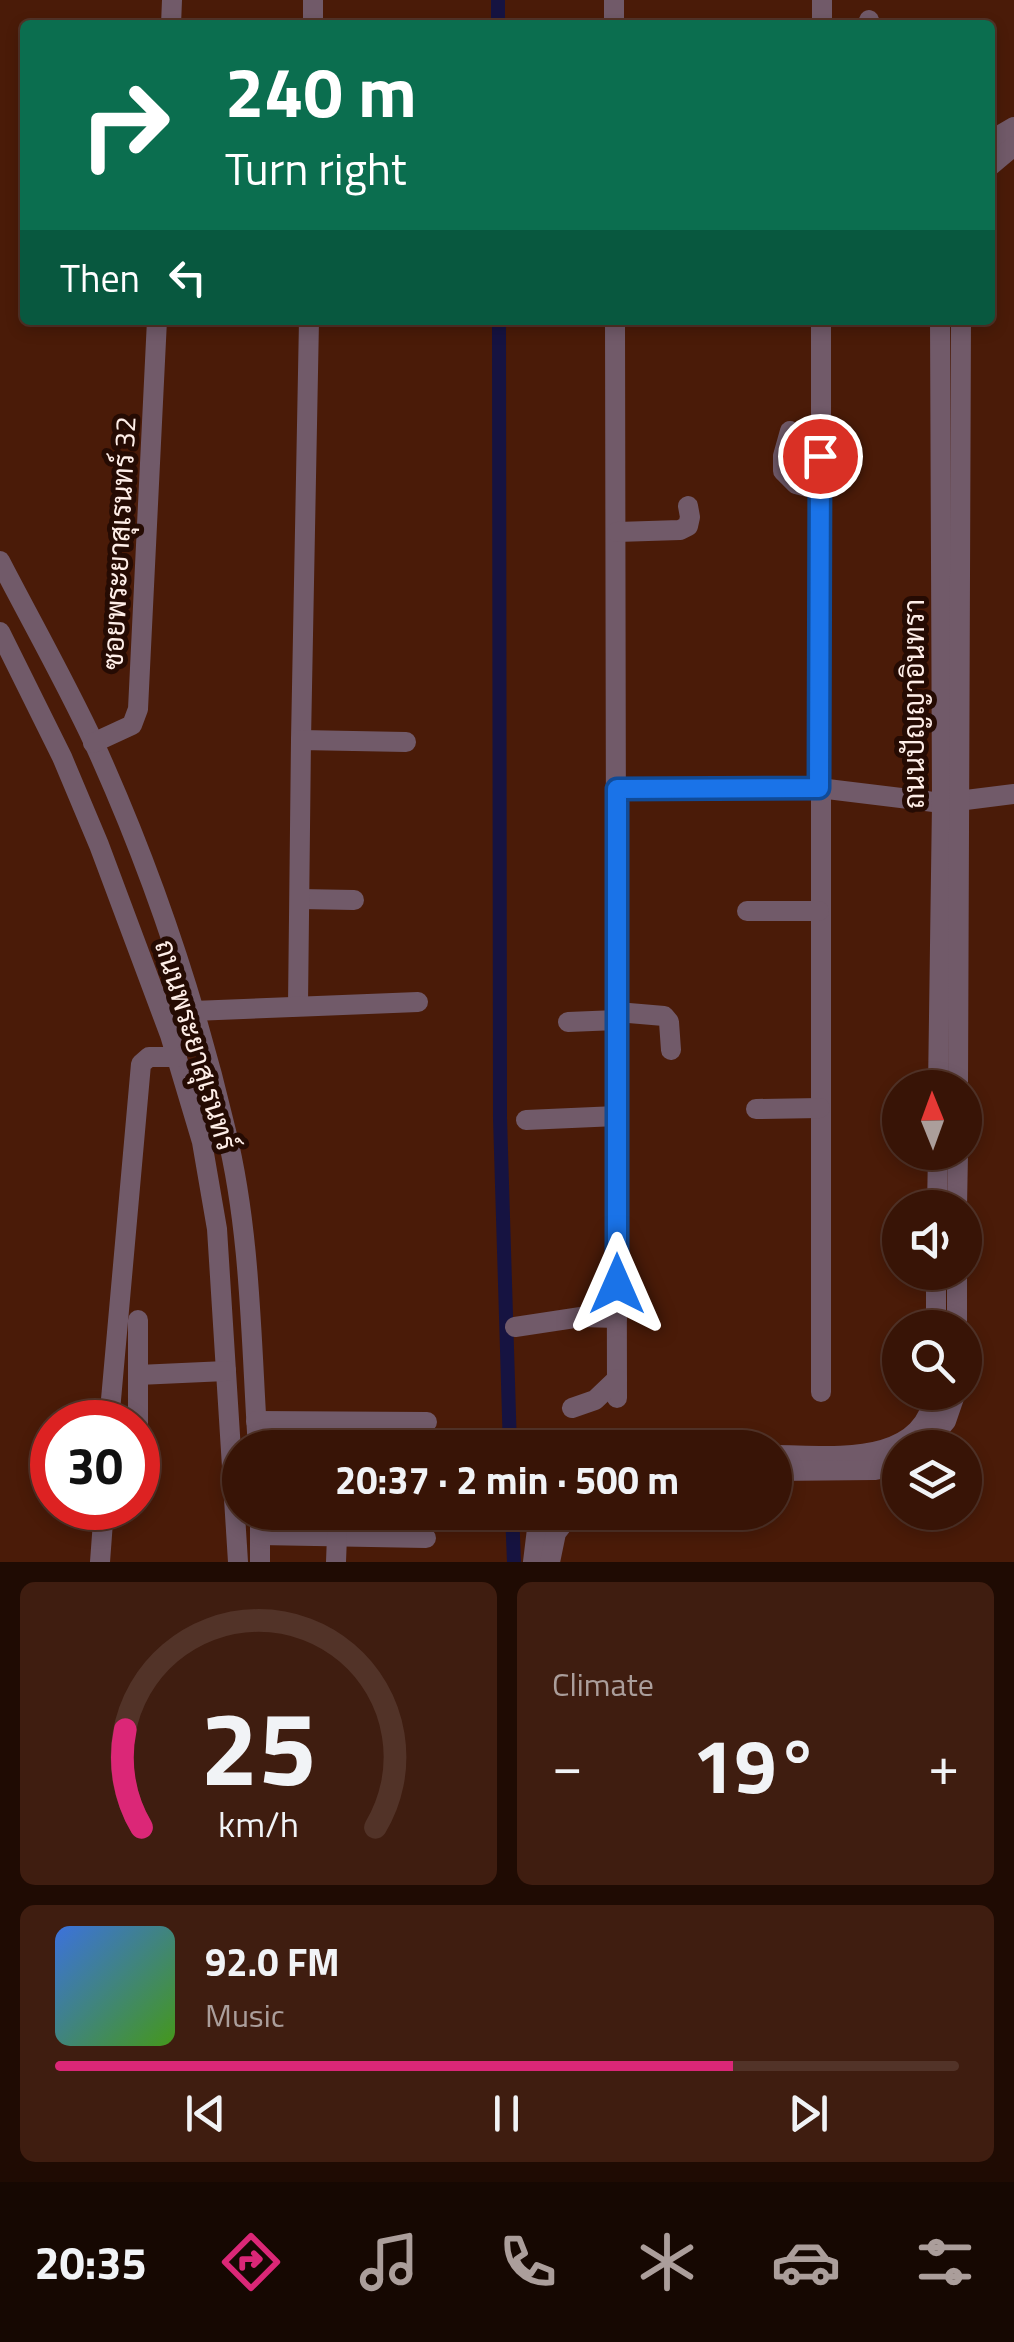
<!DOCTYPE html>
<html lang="en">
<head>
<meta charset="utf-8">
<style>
  :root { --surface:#381406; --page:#3f1d10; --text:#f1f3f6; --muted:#ab9e9b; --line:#523328; --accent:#db2777 }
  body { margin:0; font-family:"Titillium Web",Sarabun,sans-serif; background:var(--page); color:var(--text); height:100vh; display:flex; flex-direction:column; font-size:38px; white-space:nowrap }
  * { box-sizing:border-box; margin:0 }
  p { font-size:32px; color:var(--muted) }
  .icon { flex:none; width:55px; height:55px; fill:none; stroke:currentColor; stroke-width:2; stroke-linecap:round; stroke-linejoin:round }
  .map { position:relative; height:1562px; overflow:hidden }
  .details { display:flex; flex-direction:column; gap:20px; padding:20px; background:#1f0b03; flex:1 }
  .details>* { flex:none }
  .hud { position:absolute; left:20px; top:20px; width:975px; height:305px; border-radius:10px; box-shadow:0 5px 15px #0003,0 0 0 2px var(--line); background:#0b6e4f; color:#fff; overflow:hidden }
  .needle { width:65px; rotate:359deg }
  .fabs { position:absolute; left:882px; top:1070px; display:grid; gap:20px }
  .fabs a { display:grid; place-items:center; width:100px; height:100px; border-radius:50%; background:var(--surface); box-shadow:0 5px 15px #0003,0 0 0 2px var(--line); font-size:50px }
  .speed { position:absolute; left:30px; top:1400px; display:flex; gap:20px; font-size:50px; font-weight:700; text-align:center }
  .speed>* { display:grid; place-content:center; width:130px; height:130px; border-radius:50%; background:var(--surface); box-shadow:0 5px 15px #0003,0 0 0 2px var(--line); line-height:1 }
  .speed .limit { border:15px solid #d22; background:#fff; color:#111 }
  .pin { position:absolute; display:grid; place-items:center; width:85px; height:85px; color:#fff; margin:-42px; border:5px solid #fff; border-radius:50%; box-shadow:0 2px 10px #0007 }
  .me { position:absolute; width:110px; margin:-55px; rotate:0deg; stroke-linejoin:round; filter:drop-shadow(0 0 8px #0008) }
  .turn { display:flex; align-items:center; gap:35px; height:210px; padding:0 40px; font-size:45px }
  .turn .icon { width:130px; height:130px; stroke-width:2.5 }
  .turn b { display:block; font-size:70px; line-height:85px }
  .then { display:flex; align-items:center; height:95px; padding:0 40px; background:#0003; gap:20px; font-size:38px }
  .big { font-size:75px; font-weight:700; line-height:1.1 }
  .details .tile { flex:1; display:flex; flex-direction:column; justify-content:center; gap:15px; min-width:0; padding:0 35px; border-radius:15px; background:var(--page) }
  .details .dial { align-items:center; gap:0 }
  .dial svg { height:260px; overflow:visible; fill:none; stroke:var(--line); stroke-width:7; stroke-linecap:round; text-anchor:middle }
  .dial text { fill:var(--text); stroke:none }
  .song { display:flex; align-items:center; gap:30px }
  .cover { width:120px; height:120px; border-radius:15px; background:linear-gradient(135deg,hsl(220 70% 55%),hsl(100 70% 35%)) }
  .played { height:10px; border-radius:5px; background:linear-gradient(90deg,var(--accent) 75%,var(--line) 75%) }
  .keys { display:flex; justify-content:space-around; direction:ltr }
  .heat { display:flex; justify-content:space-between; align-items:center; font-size:55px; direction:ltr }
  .details .tiles { flex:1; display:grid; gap:20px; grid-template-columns:1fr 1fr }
  .tile:last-child { grid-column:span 2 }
  .trip { position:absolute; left:222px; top:1430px; width:570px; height:100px; border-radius:50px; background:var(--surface); box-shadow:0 5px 15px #0003,0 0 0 2px var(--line); font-weight:700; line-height:100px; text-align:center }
  .tab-bar { display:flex; height:160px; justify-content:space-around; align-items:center; background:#160802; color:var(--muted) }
  .tab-bar .icon { width:70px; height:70px }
  .tab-bar .current { color:var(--accent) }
  .tab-bar b { font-size:45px; color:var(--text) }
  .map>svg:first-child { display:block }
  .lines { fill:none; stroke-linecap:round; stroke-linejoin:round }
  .canal { stroke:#161341; stroke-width:14 }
  .minor { stroke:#715a69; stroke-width:20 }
  .route-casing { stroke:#114b97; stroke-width:25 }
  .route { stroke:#1a73e8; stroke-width:18 }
  .labels { text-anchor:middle; stroke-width:10; stroke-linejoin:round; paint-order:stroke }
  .street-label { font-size:28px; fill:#feeee8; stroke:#250b03 }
</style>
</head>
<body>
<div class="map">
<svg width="1014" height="1562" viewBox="0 0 1014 1562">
  <rect width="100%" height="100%" fill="#4a1b08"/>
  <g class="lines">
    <!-- canal -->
    <g class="canal">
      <path d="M498,0v25"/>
      <path d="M499,320l1,798 10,330"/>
      <path d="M512,1512l2,50"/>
    </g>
    <!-- minor -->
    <g class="minor">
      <path d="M614,0v25"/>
      <path d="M171,25l1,-25"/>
      <path d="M313,25v-25"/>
      <path d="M822,25v-25"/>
      <path d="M868,25l1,-5"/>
      <path d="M990,141l24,-14"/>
      <path d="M990,166l24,-20"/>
      <path d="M615,320l2,1078"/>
      <path d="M821,320v1072"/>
      <path d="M790,431l-7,25v15l13,13 24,6"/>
      <path d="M617,532l63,-2 8,-4 2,-9 -2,-11"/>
      <path d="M0,561c31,60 65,120 94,182 56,123 101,256 132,388 25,102 25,212 32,317"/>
      <path d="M0,632l62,125 37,88 71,190 32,107 15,87 21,333"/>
      <path d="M301,740l8,-420"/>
      <path d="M93,743l39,-18 6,-16 19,-389"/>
      <path d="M617,789l202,-1 123,15 72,-9"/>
      <path d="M300,899l54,1"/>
      <path d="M747,911h72"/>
      <path d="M298,1005l3,-265 105,2"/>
      <path d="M193,1011l225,-9"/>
      <path d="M617,1012l47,4 5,6 2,28"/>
      <path d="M568,1022l49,-2"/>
      <path d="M938,1088l4,-285 -2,-483"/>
      <path d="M958,1088l3,-768"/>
      <path d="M756,1109l64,-1"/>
      <path d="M526,1120l91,-4"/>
      <path d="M937,1208l1,-56"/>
      <path d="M957,1208l1,-56"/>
      <path d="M515,1327l66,-10 36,1"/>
      <path d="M936,1328v-56"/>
      <path d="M957,1328v-56"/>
      <path d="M138,1375l88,-4"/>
      <path d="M572,1408l23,-8 22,-21"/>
      <path d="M256,1421l171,1"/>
      <path d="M109,1422l32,-358 8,-7h28"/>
      <path d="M138,1438v-118"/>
      <path d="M923,1448l23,-27 10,-29"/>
      <path d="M775,1455c55,0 149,14 160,-63"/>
      <path d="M775,1471l100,-1 25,-5"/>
      <path d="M260,1512v50"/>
      <path d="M260,1535l166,3"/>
      <path d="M100,1562l4,-54"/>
      <path d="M336,1562l1,-26"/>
      <path d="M533,1562l4,-33 10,-17"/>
      <path d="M550,1562l6,-29 16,-21"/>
    </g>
  </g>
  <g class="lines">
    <!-- route casing -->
    <g class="route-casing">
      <path id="route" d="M617,1284v-495l202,-1 1,-332"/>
    </g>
    <!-- route -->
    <use href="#route" class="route"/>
  </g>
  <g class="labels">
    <!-- street labels -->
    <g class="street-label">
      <text transform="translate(119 543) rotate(-87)" y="10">ซอยพระยาสุเรนทร์ 32</text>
      <text transform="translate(914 704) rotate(-90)" y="10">ถนนปัญญาอินทรา</text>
      <text transform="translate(196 1045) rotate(73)" y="10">ถนนพระยาสุเรนทร์</text>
    </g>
  </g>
</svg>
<div class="fabs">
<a><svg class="needle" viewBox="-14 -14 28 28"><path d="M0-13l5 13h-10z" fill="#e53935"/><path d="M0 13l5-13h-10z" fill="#ab9e9b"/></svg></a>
<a><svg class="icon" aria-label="sound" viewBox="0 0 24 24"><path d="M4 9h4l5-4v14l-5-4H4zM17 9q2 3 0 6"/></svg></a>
<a><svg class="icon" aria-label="search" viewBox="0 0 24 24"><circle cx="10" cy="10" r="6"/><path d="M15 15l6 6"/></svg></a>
<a><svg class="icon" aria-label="layers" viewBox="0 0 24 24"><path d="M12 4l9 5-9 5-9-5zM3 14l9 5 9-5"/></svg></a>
</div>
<div class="speed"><div class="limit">30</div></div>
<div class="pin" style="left:820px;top:456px;background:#d93025"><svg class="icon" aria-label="arrive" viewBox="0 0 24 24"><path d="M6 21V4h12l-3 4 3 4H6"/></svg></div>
<svg class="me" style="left:617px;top:1284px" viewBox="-20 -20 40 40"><path d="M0-17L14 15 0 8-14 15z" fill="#1a73e8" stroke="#fff" stroke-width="4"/></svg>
<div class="trip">20:37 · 2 min · 500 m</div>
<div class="hud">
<div class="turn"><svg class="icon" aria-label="right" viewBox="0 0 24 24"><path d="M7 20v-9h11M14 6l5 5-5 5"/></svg><div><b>240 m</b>Turn right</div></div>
<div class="then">Then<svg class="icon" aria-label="left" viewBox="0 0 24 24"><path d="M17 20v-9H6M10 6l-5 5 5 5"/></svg></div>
</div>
</div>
<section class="details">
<div class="tiles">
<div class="tile dial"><svg viewBox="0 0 100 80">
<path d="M14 69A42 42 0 1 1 86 69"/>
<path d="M14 69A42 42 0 0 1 9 39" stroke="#db2777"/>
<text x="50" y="56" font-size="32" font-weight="700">25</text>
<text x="50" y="72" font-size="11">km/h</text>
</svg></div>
<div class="tile"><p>Climate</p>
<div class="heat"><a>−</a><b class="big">19°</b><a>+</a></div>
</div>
<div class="tile">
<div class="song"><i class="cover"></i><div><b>92.0 FM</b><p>Music</p></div></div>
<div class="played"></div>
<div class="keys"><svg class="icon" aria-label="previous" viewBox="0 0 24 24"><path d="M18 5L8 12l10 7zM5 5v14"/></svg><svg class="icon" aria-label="pause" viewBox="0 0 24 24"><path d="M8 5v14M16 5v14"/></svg><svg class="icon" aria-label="next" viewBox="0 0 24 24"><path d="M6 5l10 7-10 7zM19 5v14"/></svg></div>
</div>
</div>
</section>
<nav class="tab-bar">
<b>20:35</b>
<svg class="icon current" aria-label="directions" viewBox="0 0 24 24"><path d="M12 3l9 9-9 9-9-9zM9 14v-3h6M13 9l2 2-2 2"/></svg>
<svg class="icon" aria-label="music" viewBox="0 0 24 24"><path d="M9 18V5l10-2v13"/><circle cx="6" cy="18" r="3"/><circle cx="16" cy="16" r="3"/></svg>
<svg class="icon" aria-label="phone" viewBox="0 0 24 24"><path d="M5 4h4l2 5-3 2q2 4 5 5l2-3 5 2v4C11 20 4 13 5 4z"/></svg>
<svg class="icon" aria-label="climate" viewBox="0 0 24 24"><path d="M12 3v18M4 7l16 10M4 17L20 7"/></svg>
<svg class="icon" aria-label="car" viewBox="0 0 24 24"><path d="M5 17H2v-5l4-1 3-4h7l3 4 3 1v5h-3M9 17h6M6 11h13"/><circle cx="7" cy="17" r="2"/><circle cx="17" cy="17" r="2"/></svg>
<svg class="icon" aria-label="filters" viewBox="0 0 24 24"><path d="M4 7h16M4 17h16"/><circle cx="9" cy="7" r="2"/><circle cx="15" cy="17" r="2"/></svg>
</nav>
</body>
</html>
